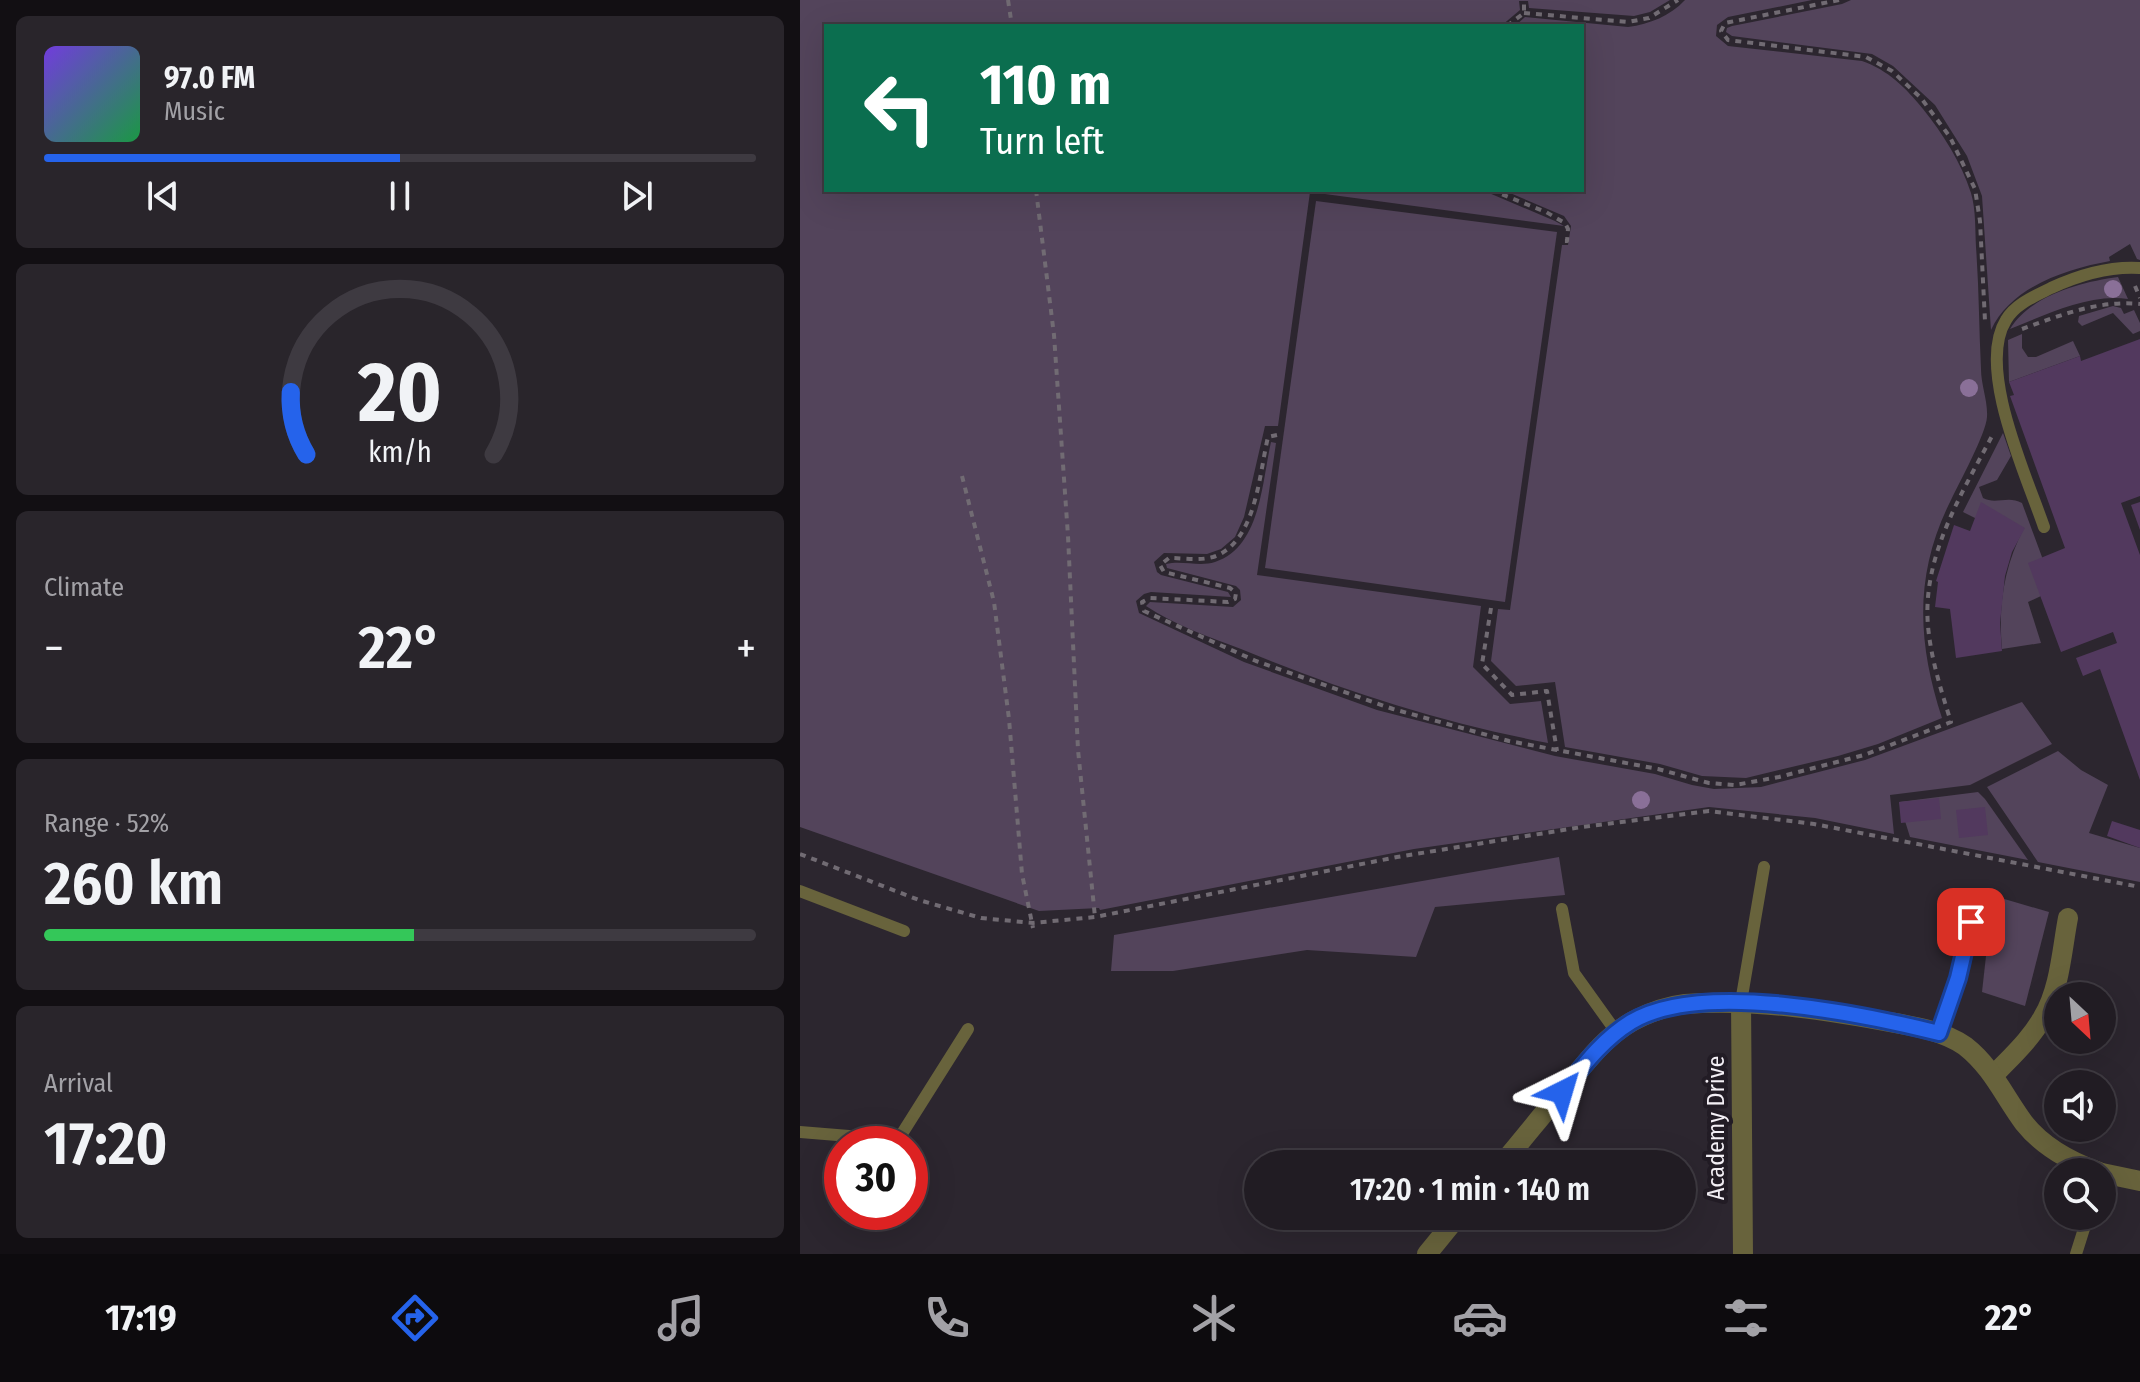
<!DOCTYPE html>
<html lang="en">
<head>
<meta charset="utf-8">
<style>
  :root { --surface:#211c23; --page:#29252b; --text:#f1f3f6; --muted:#a2a1a6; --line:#3e3a41; --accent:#2563eb }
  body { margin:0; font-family:"Fira Sans Condensed",sans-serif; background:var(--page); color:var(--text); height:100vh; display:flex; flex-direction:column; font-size:30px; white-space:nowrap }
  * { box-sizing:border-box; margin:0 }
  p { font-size:26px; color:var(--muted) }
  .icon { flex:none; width:44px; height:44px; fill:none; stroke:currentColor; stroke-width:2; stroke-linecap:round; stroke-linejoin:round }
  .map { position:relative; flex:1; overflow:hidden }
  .panel { display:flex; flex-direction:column; gap:16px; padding:16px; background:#120f13; width:800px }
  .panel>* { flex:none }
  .top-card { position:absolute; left:24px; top:24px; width:760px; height:168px; border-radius:0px; box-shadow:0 8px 32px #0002,0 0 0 2px var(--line); background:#0b6e4f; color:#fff; overflow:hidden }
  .needle { width:52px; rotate:154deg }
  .buttons { position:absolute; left:1244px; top:982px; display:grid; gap:16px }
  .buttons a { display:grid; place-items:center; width:72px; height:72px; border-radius:50%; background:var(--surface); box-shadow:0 8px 32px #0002,0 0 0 2px var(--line); font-size:40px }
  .speed { position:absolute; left:24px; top:1126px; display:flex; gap:16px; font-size:40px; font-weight:700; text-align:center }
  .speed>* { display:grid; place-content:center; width:104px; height:104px; border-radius:50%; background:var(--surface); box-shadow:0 8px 32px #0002,0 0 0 2px var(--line); line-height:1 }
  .speed .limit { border:12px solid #d22; background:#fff; color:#111 }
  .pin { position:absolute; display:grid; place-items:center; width:68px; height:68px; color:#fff; margin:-34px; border-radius:16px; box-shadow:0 4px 12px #0006 }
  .me { position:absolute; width:88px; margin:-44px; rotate:40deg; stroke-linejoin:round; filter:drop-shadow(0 0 6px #0008) }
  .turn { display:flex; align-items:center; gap:28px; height:168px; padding:0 24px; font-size:36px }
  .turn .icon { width:104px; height:104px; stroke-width:2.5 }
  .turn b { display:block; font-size:56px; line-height:68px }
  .big { font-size:60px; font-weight:600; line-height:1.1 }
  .panel .card { flex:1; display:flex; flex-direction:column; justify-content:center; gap:12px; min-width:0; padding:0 28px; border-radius:12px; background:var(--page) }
  .panel .dial { align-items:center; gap:0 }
  .dial svg { height:208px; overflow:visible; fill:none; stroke:var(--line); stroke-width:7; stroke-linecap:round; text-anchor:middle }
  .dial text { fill:var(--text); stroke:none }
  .song { display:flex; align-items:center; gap:24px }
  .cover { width:96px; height:96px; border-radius:12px; background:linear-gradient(135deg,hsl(260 70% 55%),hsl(140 70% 35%)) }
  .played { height:8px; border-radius:4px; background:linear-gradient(90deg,var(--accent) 50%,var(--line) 50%) }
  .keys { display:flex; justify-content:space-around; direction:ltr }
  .heat { display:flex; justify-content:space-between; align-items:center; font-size:44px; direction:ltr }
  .charge { height:12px; border-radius:6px; background:linear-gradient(90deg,#34c759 52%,var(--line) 0) }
  .trip { position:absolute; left:444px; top:1150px; width:452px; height:80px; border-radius:40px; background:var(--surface); box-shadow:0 8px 32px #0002,0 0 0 2px var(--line); font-weight:600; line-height:80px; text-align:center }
  .menu { display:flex; height:128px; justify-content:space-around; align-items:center; background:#0d0b0e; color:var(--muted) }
  .menu .icon { width:56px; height:56px }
  .menu .on { color:var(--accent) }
  .menu b { font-size:36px; color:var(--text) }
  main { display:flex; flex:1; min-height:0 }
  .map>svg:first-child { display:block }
  .green { fill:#53445b }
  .building { fill:#52395e }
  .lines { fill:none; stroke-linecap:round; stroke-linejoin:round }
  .path { stroke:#716b73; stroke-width:4; stroke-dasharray:6 6; stroke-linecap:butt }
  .lane { stroke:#68633c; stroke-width:12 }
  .street { stroke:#68633c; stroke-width:20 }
  .tree { fill:#8a7098 }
  .route-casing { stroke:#184099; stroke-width:20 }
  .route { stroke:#2563eb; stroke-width:14 }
  .labels { text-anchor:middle; stroke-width:8; stroke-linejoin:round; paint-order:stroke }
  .street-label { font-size:24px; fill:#f3eff5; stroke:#221c25 }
</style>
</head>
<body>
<main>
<section class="panel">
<div class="card">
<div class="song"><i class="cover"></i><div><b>97.0 FM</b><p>Music</p></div></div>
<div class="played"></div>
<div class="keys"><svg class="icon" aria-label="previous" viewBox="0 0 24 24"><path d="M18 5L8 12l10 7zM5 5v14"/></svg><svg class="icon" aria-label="pause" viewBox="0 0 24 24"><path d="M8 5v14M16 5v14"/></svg><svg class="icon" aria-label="next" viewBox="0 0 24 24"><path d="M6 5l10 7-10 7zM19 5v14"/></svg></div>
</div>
<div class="card dial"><svg viewBox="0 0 100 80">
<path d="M14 69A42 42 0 1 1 86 69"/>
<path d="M14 69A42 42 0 0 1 8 45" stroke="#2563eb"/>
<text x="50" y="56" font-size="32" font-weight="700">20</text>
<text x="50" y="72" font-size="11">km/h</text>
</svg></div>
<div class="card"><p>Climate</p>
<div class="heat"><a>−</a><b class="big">22°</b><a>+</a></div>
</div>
<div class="card"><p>Range · 52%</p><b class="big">260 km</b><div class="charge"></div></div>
<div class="card"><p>Arrival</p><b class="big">17:20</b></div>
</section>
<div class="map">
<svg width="1340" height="1254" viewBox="0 0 1340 1254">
  <rect width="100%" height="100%" fill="#2c262f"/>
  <!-- green -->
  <g class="green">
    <path d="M0,0h870l-20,12 -16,4 -105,-8 -1,-7h-9l1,9 -19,16h-675v164h656l73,31 9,5 -254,-34 -32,234h-13l-21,91 -9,20 -14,12 -14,5 -43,-1 -10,9 3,10 4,3 67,17 3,5 -80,-5 -7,2 -8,7 3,12 105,49 133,48 178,46 100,18 37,11 22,4 47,-2 104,-27 157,-58 30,42 -82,41 -80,10 4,39 -79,-16 -106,-11 -295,42 -314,61 -1,-2 -60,3 -239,-84z"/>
    <path d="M885,0h127l-84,17 -11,8 -1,11 12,10 134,15c26,9 44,27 61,48 20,25 38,53 48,84 5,17 4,37 5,54 3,41 3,81 5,122 0,16 7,32 6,48 -1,17 -28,66 -36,83 -37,73 -34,142 -9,218l-64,26 -40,12 -92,22 -44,-2 -42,-12 -95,-17 -10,-65 -39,4 -25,-25 7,-52 12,1 52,-365h6l3,-19 -7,-10 -61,-26h79v-164h-67l10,-9 103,10c22,-3 42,-11 57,-27z"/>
    <path d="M1051,0h289v260l-3,-1 -7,-15 -21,13 1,4c-44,8 -99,26 -119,69l-9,-134 -15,-40 -32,-51 -42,-39 -21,-12 -140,-18 -6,-4 1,-4 5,-2 110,-22z"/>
    <path d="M516,201l241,31 -52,370 -240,-34z"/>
    <path d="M1318,277l10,22c-39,-6 -82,16 -118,30 21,-34 71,-47 108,-52z"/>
    <path d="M1313,306l8,2 3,6 10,-4 6,13v8l-7,3 -20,-21 -31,13 -4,-4 1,-6z"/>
    <path d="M1222,334v14l6,9h8l37,-16 7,15 -71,26 -1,-42z"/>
    <path d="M1203,433l8,23 -14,24 -18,7 4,11c13,7 25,-3 39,5l20,54 -1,39 -13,6 13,41 -39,6c-4,-44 2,-82 22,-121l-49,-10 -12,-6z"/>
    <path d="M471,442l5,1 -19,132 224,31 -8,61 37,37 31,-3 7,42c-105,-20 -208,-53 -307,-94 -31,-12 -67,-24 -95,-43l4,-4 83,5 8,-7 -1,-10 -4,-4 -69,-18 -1,-4c16,-4 33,3 49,-2 46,-15 47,-81 56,-120z"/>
    <path d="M1258,751l23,19 27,15 -19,48 51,15v34l-102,-20 -51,-75z"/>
    <path d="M1178,792l7,7 43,61 -118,-23 -11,-35z"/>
    <path d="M759,857l6,38 -130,12 -19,50 -109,-7 -134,21h-62l3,-36z"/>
    <path d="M1201,898l48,14 -24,94 -43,-14 4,-36z"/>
  </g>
  <!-- building -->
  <g class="building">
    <path d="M1340,339v157l-19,7 19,52v225l-40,-111 -17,7 -7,-18 41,-15 -4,-11 -52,20 -33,-89 37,-15 -55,-152 4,-1 -5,-13 71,-26 1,5z"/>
    <path d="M1181,502l44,26 -13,24 -7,24 -5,47 2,28 -46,7 -6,-49 -15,-2 3,-25 -2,-1 18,-56 16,6z"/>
    <path d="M1340,502v28l-9,-25z"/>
    <path d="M1139,798l2,21 -40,4 -2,-21z"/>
    <path d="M1185,807l3,28 -29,3 -3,-28z"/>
    <path d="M1312,821l28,9v18l-33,-12z"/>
  </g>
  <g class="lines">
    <!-- path -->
    <g class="path">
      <path d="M208,0l4,26"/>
      <path d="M1039,0l-109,22 -5,1 -4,8 7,9 138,17 26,14 29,27 29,39 25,52 5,32 5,100"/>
      <path d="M724,13l104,9 21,-4 29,-18"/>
      <path d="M707,26l17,-13v-12"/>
      <path d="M236,190l18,145 14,201 10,214 17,167"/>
      <path d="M691,190l55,22 19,11 3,6 -1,12h-4"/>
      <path d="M1335,286l5,12"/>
      <path d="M1222,329c39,-14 76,-29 118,-25"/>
      <path d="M477,435l-9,2c-9,38 -12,106 -55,120 -14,4 -30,1 -44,1l-9,7 4,7 66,16 6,5 -1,6 -7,3 -78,-4 -8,4 2,9 112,50 137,48 116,32 149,28 51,14 26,2 44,-8 85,-22 87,-33c-10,-32 -20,-63 -23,-96 -6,-69 33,-131 64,-190"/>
      <path d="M162,476l32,126 15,117 13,155 11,54"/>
      <path d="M691,608l-9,56 30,31 35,-4 10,60"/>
      <path d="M0,854l119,46 62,18 52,5 62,-6 302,-60 185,-30 127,-16 105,13 326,63"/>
    </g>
    <!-- lane -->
    <g class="lane">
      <path d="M1244,527c-17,-50 -68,-159 -38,-207 9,-16 29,-24 45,-32 28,-13 58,-22 89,-20"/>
      <path d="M0,891l104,40"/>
      <path d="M762,909l12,64 43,60"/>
      <path d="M941,1002l23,-135"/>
      <path d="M1139,1033l19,-55 13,-56"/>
      <path d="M0,1132l98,8 70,-111"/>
      <path d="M1276,1254l12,-38"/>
    </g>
    <!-- street -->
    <g class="street">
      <path d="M941,1002l2,252"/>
      <path d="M1194,1075c17,-18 37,-36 49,-58 17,-28 19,-68 25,-99"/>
      <path d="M702,1164c21,-25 41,-50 62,-75 21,-25 40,-52 69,-68 15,-8 35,-15 52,-17 66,-5 134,5 199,17 27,5 58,9 81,25 27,21 39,50 59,77 19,24 47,39 75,49"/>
      <path d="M1302,1173l38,8"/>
      <path d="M627,1254l31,-38"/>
    </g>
  </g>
  <!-- trees -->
  <g class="tree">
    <circle cx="1313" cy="289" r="9"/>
    <circle cx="1169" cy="388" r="9"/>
    <circle cx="841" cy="800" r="9"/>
  </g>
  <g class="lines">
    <!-- route casing -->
    <g class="route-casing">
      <path id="route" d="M762,1092c21,-26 40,-52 69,-70 69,-42 232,-8 308,11l19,-55 13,-56"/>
    </g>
    <!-- route -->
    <use href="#route" class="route"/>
  </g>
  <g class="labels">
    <!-- street labels -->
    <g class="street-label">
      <text transform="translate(916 1128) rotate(-90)" y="8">Academy Drive</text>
    </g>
  </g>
</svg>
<div class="buttons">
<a><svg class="needle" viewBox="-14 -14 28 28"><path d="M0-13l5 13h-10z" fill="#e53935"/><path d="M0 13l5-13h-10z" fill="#a2a1a6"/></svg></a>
<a><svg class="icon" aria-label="sound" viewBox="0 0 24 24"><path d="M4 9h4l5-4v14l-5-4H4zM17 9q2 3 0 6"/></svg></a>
<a><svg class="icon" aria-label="search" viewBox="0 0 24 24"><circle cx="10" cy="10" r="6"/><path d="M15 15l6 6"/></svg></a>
</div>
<div class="speed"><div class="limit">30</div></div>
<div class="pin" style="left:1171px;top:922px;background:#d93025"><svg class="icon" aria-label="arrive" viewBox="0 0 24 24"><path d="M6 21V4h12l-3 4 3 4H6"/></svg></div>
<svg class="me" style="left:762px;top:1092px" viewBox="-20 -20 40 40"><path d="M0-17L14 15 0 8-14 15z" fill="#2563eb" stroke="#fff" stroke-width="4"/></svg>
<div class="trip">17:20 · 1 min · 140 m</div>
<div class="top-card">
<div class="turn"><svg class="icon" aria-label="left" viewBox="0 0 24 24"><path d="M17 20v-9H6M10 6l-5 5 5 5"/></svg><div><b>110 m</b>Turn left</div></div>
</div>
</div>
</main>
<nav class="menu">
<b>17:19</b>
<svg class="icon on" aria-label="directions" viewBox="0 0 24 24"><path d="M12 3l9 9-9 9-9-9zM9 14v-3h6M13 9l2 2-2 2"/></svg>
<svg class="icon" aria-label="music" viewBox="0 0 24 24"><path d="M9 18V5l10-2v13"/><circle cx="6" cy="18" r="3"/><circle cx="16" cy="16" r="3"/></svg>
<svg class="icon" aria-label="phone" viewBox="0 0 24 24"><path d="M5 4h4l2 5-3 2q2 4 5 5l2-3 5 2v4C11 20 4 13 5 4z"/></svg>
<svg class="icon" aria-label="climate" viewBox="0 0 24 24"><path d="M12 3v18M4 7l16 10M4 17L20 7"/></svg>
<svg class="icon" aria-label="car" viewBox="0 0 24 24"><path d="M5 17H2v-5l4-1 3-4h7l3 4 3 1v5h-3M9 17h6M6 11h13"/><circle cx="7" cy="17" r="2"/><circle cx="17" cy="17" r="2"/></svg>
<svg class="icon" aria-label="filters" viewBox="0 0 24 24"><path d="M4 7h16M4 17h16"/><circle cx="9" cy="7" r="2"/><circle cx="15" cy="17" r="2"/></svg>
<b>22°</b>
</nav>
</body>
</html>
